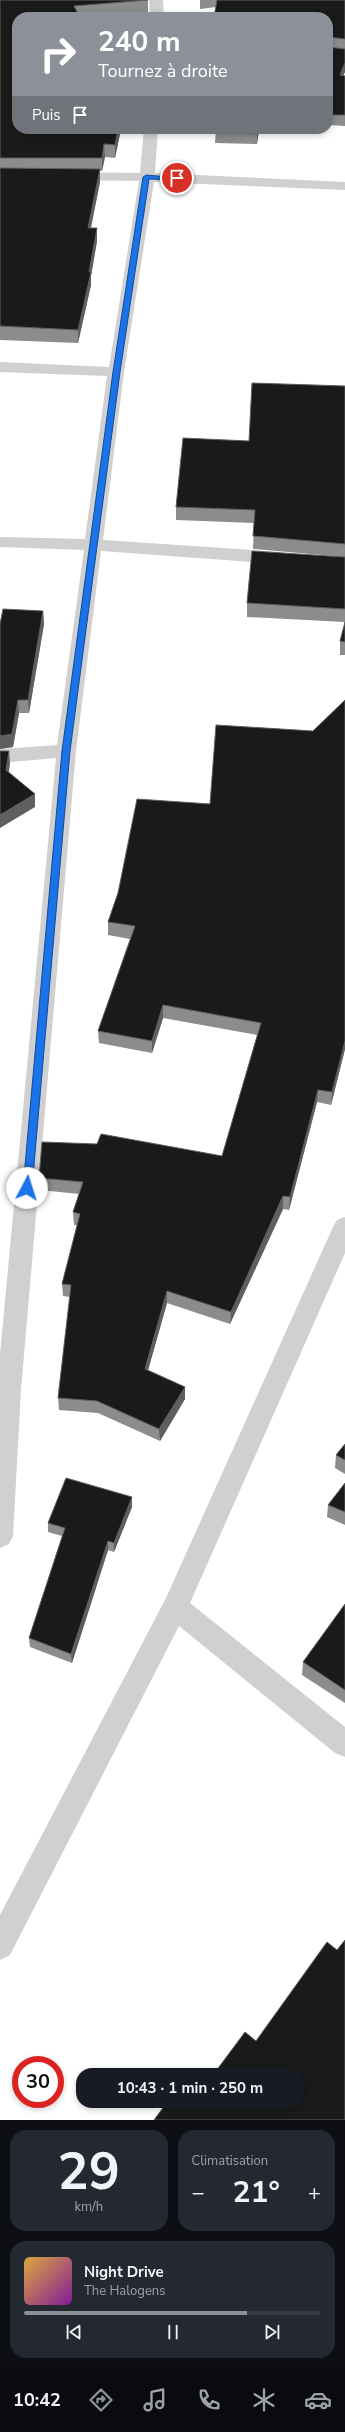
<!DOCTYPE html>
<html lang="fr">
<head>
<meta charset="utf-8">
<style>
  :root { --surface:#171b24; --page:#242831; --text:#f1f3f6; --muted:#9ea1a6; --line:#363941; --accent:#8c9099 }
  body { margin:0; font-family:"Nunito Sans",sans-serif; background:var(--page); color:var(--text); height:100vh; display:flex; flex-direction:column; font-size:15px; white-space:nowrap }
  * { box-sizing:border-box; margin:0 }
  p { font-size:13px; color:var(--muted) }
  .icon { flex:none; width:22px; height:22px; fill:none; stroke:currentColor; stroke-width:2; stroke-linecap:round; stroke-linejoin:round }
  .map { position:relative; height:2120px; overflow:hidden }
  .side { display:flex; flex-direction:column; gap:10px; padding:10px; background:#0d0f14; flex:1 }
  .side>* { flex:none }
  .top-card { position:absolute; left:12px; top:12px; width:321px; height:122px; border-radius:16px; box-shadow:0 2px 6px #0003; background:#8c9099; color:#fff; overflow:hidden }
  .speed { position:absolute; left:12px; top:2056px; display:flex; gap:8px; font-size:20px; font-weight:700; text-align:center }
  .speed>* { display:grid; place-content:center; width:52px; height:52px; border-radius:50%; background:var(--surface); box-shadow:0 2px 6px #0003; line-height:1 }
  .speed .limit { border:6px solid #d22; background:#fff; color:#111 }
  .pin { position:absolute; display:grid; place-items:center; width:34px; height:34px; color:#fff; margin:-17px; border:2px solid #fff; border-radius:50%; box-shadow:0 1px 4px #0007 }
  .me { position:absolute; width:44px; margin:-22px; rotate:5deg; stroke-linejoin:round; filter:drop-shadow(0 0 3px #0008) }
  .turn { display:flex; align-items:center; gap:14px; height:84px; padding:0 20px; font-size:18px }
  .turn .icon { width:52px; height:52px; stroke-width:2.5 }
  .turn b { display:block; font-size:28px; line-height:34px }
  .then { display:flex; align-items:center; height:38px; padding:0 20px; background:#0003; gap:8px; font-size:15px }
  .big { font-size:30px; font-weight:700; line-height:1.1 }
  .side .card { flex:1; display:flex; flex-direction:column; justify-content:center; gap:6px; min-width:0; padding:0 14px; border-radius:16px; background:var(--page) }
  .side .dial { align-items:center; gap:0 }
  .dial b { font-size:52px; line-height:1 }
  .song { display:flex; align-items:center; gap:12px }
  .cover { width:48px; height:48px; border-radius:6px; background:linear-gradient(135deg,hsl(40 70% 55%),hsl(290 70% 35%)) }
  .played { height:4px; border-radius:2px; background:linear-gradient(90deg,var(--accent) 75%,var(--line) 75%) }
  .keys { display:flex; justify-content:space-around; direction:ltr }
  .heat { display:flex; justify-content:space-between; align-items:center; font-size:22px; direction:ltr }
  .side .tiles { flex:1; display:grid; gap:10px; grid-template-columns:1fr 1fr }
  .card:last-child { grid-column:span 2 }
  .trip { position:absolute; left:76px; top:2068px; width:228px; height:40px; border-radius:16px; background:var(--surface); box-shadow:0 2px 6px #0003; font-weight:700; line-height:40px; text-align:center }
  .tab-bar { display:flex; height:64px; justify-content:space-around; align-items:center; background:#090b0e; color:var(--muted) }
  .tab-bar .icon { width:28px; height:28px }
  .tab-bar .active { color:var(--accent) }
  .tab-bar b { font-size:18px; color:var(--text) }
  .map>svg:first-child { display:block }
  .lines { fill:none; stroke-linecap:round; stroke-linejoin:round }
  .street { fill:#d0d0d0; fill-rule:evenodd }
  .wall { fill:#8c8c8c }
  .shaded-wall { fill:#5f5f5f }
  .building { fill:#1a1a1a; stroke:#5f5f5f }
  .route { fill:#1a73e8; stroke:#114b97 }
</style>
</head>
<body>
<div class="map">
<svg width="345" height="2120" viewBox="0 0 345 2120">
  <rect width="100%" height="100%" fill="#fff"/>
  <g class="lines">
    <!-- street -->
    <g class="street">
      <path d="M149,0h14l1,17h-14z"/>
      <path d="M144,129h14l-3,44 190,9v8l-191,-8 -30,190 -21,168 177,12 6,2 3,4 -3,4 -6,2 -179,-13 -25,200 -55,639 -8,146 -4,8 -9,4v-194l56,-596 -56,5v-14l57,-4 27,-195 -84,-3v-10l85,2 22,-163 -107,-4v-10l109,5 30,-186 -70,-1 -7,-4 7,-4 71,1z"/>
      <path d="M345,1217v36l-155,350 155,124v30l-10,-4 -156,-127 -169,329 -10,5v-45l166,-317 167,-371 4,-7z"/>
    </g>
  </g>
  <!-- wall -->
  <g class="wall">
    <path d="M0,0h148v13l-54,4h-77l104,112 -6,29 -10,-1 -3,14h-2v11l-9,46h6v13l-6,35v9l-13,58 -78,-3z"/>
    <path d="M200,0h145v72l-2,3 2,1v50l-17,-1v-108l-112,-10 -16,2z"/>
    <path d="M216,129h43l-2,15 -42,-1z"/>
    <path d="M345,386v171l-92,-8 1,-26 -78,-3v-13l73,-66z"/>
    <path d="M345,557v65l-98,-5v-14z"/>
    <path d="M43,611l1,13 -15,89h-10l-6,34 -13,2z"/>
    <path d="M345,622v33h-5v-14z"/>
    <path d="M118,893l227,156 -14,56 -14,-3 -28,108 -6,-1 -53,115 -63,-21 -19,67 37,17v12l-25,42 -62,-28 -39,-3 -1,-12 12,-101 -7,-1 -1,-12 15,-59h-3l-1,-13 6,-18 -39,-4 -1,-12 183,-22 35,-121 -94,-17 -11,35 -53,-10 -1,-12 32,-92 -22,-4v-13z"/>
    <path d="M345,1444v30l-10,-6 1,-13z"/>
    <path d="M345,1483v42l-18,-8 1,-12z"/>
    <path d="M132,1497v10l-18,45 -6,-2 -36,113 -42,-16 -1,-9 33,-102 -14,-4v-9z"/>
    <path d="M345,1604v99l-43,-28 1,-13z"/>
  </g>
  <!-- shaded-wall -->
  <g class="shaded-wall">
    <path d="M345,63v9l-6,14 1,-11z"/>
    <path d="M118,129h3l-6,29v-13z"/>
    <path d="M258,129h1l-2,15v-10z"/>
    <path d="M104,144l1,13 -3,14v-13z"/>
    <path d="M100,169v13l-12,59v-13z"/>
    <path d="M97,228v13l-6,35v9l-13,58v-13z"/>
    <path d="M43,611l1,13 -15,89 -1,-13z"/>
    <path d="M18,700l1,13 -6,34 -13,2v-13z"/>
    <path d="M9,751l1,13 -3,19 -1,-13z"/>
    <path d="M35,794v13l-35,21v-13z"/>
    <path d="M163,1005v13l-11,35v-12z"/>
    <path d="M345,1041v8l-14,56 1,-13z"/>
    <path d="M318,1090l-1,12 -28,108 1,-13z"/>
    <path d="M283,1196v13l-53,115 1,-12z"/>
    <path d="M167,1291v12l-22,78v-12z"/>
    <path d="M185,1387v12l-25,42 -1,-12z"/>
    <path d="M132,1497v10l-18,45v-9z"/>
    <path d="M108,1541v9l-36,113 -1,-9z"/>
  </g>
  <!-- building -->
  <g class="building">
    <path d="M0,0h148l-74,6 6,11h-63v112h101l-3,16 -11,-1 -2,14h-102z"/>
    <path d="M217,0h128v39l-17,-2v-20h-114z"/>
    <path d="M328,47l17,2v14l-5,12 5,1v39h-17z"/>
    <path d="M216,129h42l-1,5 -42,-2z"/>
    <path d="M0,168l100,1 -12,59h9l-8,44h2l-13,58 -78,-4z"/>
    <path d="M252,383l93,3v158l-92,-8 2,-26 -79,-3 7,-69 66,3z"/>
    <path d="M252,551l93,6v52l-98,-6z"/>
    <path d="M3,609l40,2 -15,89h-10l-6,34 -12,2v-112z"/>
    <path d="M345,622v20l-5,-1z"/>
    <path d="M345,700v341l-13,51 -14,-2 -28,107 -7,-1 -52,116 -64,-21 -22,78 40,18 -26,42 -62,-28 -39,-3 13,-113 -9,-1 18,-70 -7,-2 10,-30 -44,-4 3,-36 55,2 4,-10 121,22 39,-133 -98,-18 -11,36 -54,-10 37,-105 -27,-4 10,-29 19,-94 73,5 6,-79 97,6z"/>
    <path d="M0,751h9l-3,19 29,24 -35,21z"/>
    <path d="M345,1444v16l-9,-5z"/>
    <path d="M66,1478l66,19 -18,46 -6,-2 -37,113 -42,-16 36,-110 -17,-5z"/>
    <path d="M345,1483v29l-17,-7z"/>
    <path d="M345,1604v86l-42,-28z"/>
    <path d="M345,1940v180h-191l14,-19h129v-26h-84l32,-43 11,9 71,-99 10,8z"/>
    <path d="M191,2070l7,5h-11z"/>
  </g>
  <!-- route -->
  <path class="route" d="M146,175l34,3 -3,2 -28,-1 -29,193 -50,379 -38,437 -5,3 -4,-3 39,-437 51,-379 30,-195z"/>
</svg>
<div class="speed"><div class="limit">30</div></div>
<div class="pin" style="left:177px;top:178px;background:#d93025"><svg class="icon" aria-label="arrive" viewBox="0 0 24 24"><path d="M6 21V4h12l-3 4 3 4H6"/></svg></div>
<svg class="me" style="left:27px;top:1188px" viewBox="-20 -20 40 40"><circle r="19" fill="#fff"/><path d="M0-13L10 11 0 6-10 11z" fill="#1a73e8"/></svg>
<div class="trip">10:43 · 1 min · 250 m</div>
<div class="top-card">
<div class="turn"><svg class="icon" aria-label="right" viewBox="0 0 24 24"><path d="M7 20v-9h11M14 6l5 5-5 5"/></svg><div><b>240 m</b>Tournez à droite</div></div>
<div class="then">Puis<svg class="icon" aria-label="arrive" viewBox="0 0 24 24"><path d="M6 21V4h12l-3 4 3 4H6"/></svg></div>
</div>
</div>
<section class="side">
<div class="tiles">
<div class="card dial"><b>29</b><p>km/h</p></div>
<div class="card"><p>Climatisation</p>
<div class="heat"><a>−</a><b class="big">21°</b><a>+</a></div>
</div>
<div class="card">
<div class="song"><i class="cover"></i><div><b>Night Drive</b><p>The Halogens</p></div></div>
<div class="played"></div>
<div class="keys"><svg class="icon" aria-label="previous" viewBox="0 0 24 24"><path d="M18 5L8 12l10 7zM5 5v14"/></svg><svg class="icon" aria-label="pause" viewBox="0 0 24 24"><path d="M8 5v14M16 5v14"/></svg><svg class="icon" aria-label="next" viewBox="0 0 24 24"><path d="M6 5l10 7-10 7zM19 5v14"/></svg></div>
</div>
</div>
</section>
<nav class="tab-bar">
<b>10:42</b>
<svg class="icon active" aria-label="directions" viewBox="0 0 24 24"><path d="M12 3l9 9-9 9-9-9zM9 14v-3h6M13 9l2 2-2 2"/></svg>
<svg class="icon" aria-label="music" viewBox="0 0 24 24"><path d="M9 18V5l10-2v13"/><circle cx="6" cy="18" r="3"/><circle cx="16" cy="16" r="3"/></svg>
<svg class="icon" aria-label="phone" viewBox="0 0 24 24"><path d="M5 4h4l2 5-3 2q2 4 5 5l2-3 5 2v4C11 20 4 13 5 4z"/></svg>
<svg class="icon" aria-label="climate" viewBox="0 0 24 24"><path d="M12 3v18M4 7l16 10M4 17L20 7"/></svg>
<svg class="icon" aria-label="car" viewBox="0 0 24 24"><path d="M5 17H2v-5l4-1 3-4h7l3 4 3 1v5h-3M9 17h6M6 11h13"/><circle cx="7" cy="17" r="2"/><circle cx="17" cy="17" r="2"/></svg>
</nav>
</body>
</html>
